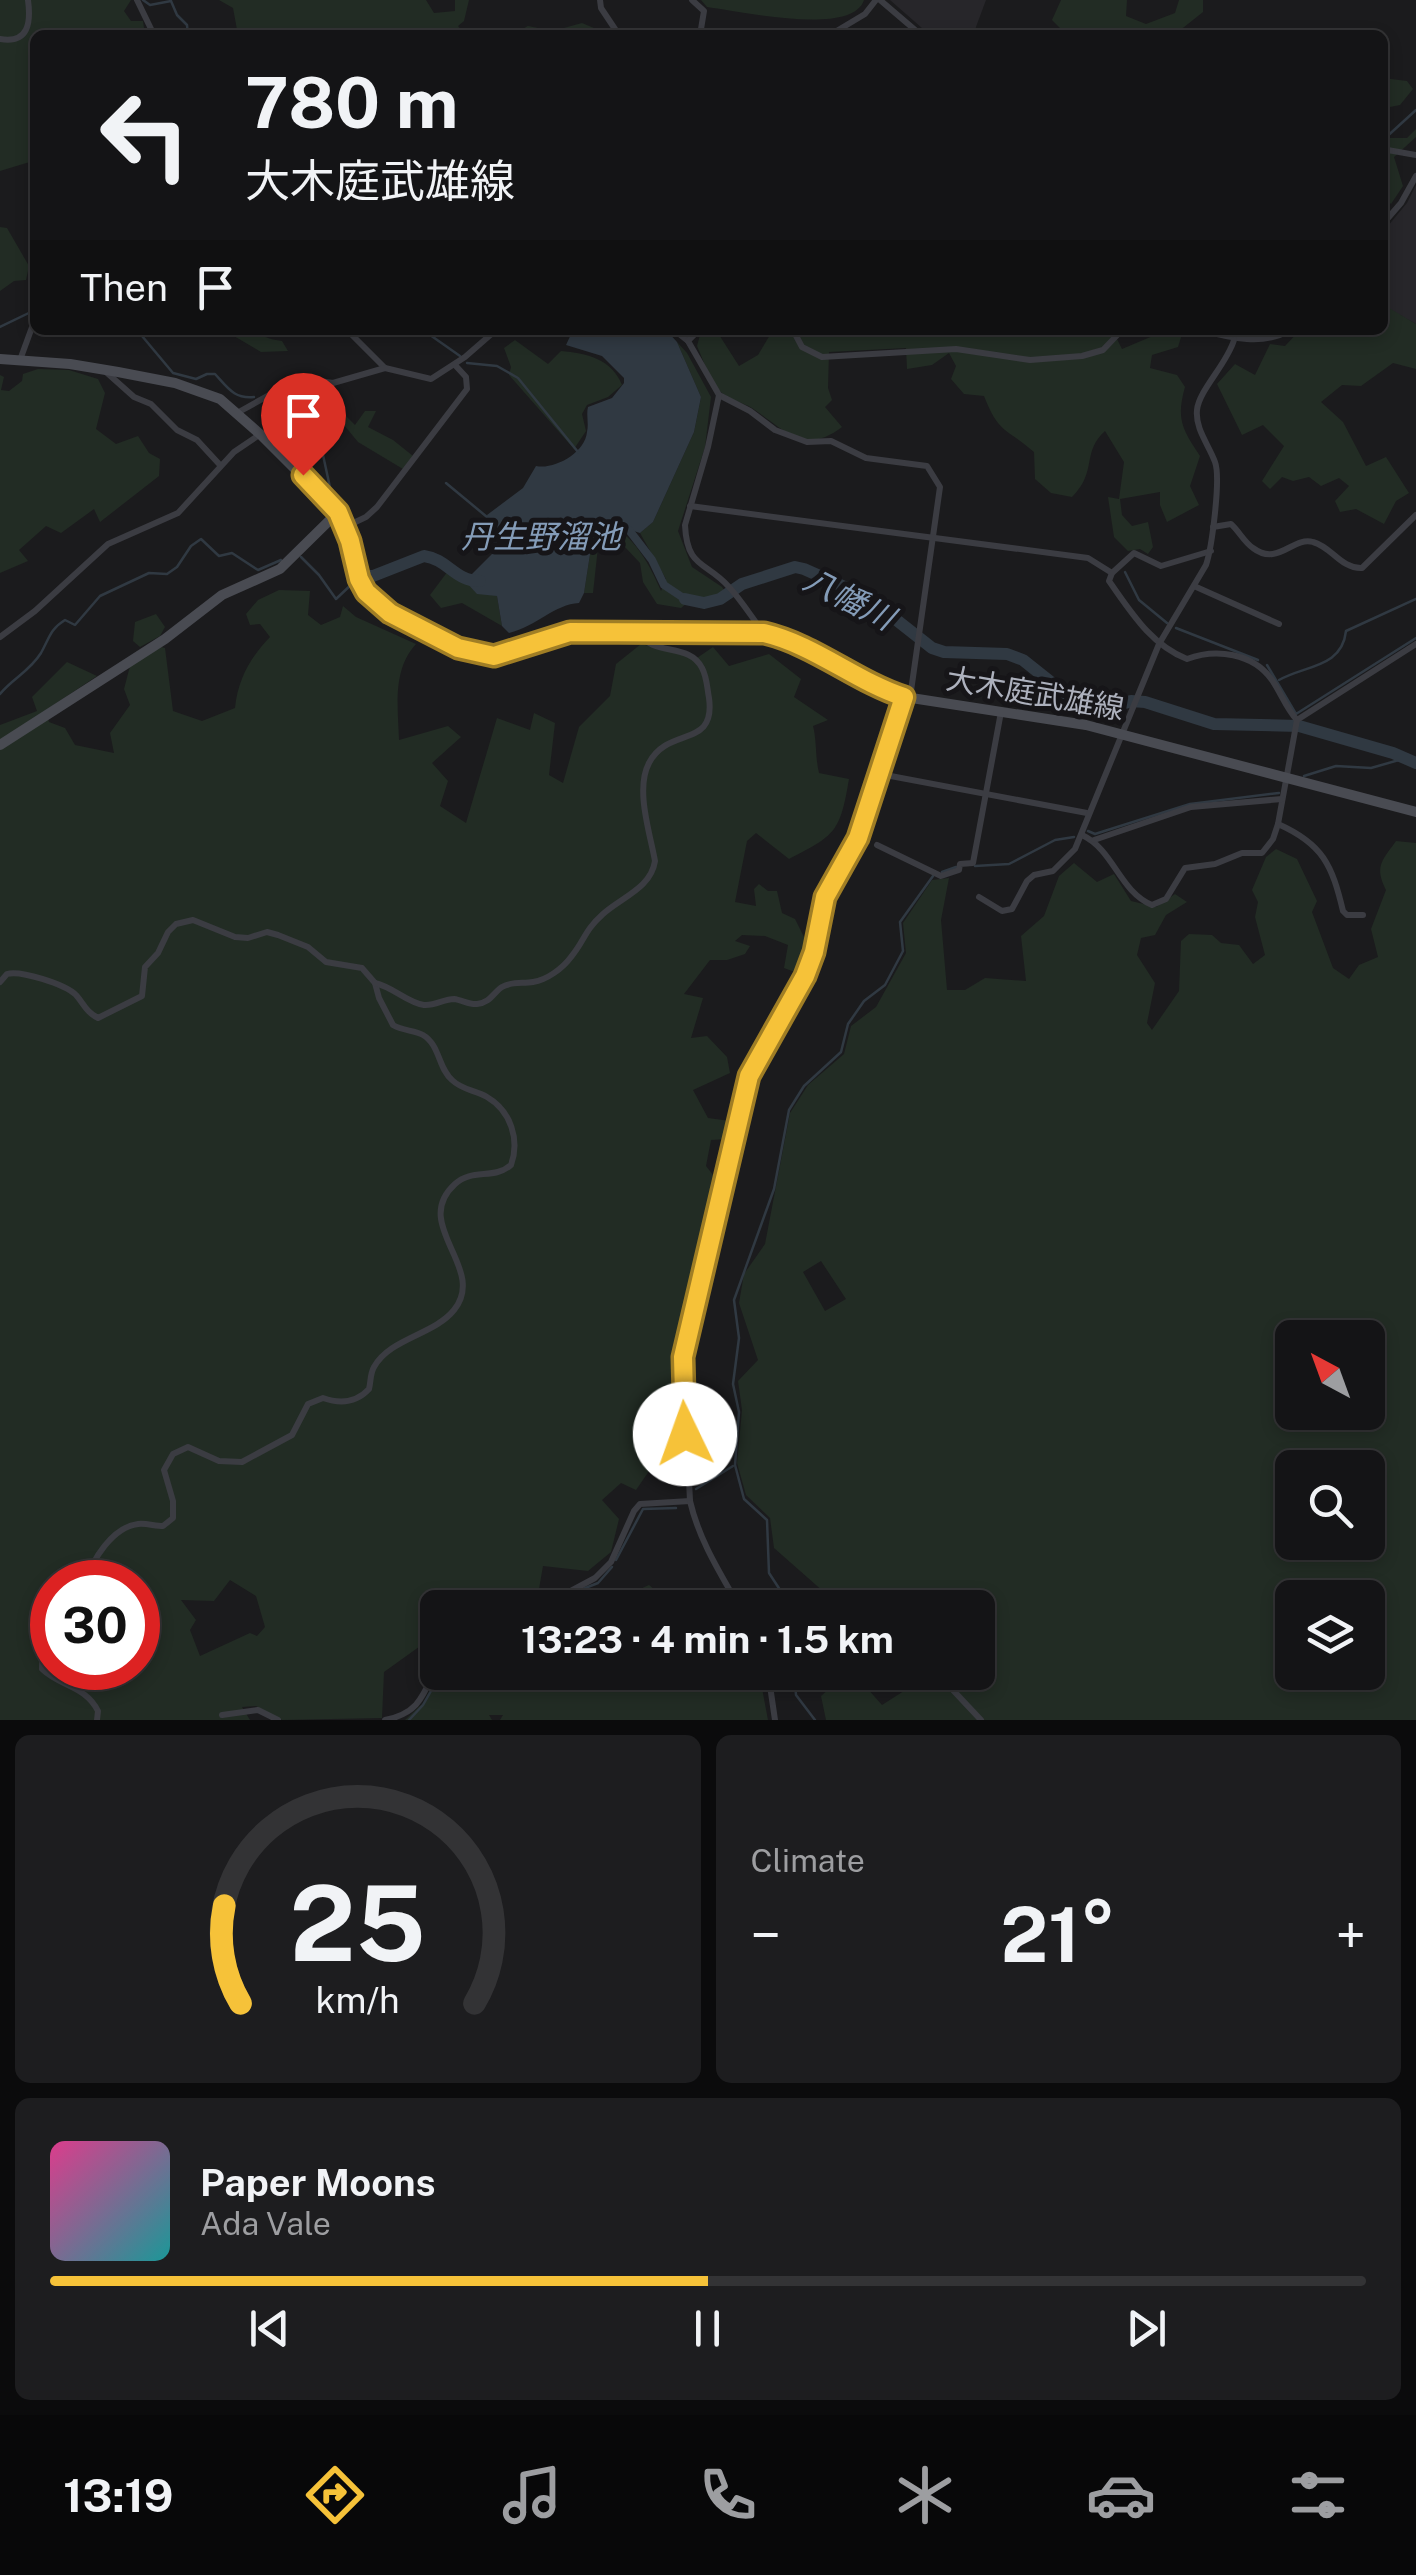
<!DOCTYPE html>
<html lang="en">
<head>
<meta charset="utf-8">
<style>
  :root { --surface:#141416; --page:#1d1d1f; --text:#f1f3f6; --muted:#9d9ea1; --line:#333335; --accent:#f6c239 }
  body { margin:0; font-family:"Public Sans","Noto Sans JP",sans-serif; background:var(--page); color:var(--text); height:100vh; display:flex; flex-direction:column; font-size:38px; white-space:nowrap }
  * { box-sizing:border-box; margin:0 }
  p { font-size:32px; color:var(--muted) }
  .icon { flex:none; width:55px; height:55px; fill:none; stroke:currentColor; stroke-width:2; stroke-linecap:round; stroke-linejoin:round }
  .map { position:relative; height:1720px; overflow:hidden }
  .side { display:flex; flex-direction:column; gap:15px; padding:15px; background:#0b0b0c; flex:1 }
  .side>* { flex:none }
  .hud { position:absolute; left:30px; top:30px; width:1358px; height:305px; border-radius:15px; box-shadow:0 5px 15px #0003,0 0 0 2px var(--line); background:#141416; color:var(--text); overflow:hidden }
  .needle { width:65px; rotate:319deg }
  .controls { position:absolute; left:1275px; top:1320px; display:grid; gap:20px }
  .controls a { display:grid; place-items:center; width:110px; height:110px; border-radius:15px; background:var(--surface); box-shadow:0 5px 15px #0003,0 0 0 2px var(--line); font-size:50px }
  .speed { position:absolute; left:30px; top:1560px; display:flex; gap:20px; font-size:50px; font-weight:700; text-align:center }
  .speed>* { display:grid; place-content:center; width:130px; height:130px; border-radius:50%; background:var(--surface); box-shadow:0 5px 15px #0003,0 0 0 2px var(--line); line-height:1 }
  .speed .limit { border:15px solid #d22; background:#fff; color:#111 }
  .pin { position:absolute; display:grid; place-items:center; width:85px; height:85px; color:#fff; margin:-102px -42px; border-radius:50% 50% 50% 0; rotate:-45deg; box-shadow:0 0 10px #0007 }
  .pin .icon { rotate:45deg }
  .me { position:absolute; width:110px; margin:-55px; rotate:357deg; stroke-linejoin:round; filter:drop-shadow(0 0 8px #0008) }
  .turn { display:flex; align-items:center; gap:35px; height:210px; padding:0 50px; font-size:45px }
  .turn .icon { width:130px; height:130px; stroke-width:2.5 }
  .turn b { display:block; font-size:70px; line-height:85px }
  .then { display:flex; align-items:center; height:95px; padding:0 50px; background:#0003; gap:20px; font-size:38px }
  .big { font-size:75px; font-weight:700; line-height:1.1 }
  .side .widget { flex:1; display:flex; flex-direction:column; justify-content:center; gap:15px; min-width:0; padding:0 35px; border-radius:15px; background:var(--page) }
  .side .dial { align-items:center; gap:0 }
  .dial svg { height:260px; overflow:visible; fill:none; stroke:var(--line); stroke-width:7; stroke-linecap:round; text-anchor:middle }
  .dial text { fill:var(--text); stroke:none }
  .song { display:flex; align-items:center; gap:30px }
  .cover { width:120px; height:120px; border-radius:15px; background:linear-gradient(135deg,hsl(330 70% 55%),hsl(180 70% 35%)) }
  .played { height:10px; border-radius:5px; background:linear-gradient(90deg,var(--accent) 50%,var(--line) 50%) }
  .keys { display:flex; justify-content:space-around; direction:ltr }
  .heat { display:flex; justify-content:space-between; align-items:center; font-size:55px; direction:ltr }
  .side .tiles { flex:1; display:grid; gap:15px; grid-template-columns:1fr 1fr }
  .widget:last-child { grid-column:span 2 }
  .trip { position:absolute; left:420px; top:1590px; width:575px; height:100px; border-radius:15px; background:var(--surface); box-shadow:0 5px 15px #0003,0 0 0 2px var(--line); font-weight:700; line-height:100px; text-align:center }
  .dock { display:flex; height:160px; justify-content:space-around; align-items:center; background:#080809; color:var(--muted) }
  .dock .icon { width:70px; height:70px }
  .dock .current { color:var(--accent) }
  .dock b { font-size:45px; color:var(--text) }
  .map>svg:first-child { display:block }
  .built { fill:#27262a }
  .green { fill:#222c24; fill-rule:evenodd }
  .water { fill:#303942 }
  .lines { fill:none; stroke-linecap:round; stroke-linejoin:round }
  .stream { stroke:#303942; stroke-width:2.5 }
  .canal { stroke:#303942; stroke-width:8 }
  .river { stroke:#303942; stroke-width:12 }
  .street { stroke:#3b3c42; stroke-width:6 }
  .secondary { stroke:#494b52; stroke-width:10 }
  .route-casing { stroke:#a07e25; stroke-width:25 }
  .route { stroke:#f6c239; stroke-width:18 }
  .labels { text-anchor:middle; stroke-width:10; stroke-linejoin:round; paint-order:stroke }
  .street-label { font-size:30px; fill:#adb1bd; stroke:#161518 }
  .water-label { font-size:32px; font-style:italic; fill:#849cb8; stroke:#161518 }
</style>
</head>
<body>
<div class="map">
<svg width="1416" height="1720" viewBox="0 0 1416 1720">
  <rect width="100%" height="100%" fill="#1b1b1d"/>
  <!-- built -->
  <g class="built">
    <path d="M890,0h96l-13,35h-43z"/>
    <path d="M1416,185v139l-33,-18v-74l24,-29z"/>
  </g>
  <!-- green -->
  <g class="green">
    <path d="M0,0h131l-7,11 7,10h12l2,14h-110v130l-2,-4 -33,10z"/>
    <path d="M219,0h207l8,13 21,-2v-11h14l-5,21 -6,5 7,9h-227l-5,-27z"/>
    <path d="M701,0h163c-12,37 -125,11 -157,7z"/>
    <path d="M1061,0h66l-1,16 20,8 29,-11 4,-13h24v12l-29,23h-107l-15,-15z"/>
    <path d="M582,23l26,11 14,1h-111l17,-9 25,5z"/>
    <path d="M1383,78l24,3 6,8 -13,16 -15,3z"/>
    <path d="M1416,129v8l-22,20 9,29 -12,18c-13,-12 -13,-51 -2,-66h18z"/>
    <path d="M0,227l7,1 22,38 -3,14 -12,1 -14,10z"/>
    <path d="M1384,305l32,19v45l-23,-6 -32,23 -19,-1 -21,17 22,20 23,44 20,-9 23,36 -13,8 -12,23 -28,-15 -16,3 -5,-11 14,-15 -10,-8 -18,8 -12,-9 -16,4 -11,-4 -12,12 -8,-8 22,-35 -21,-21 -21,10 -25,-51 18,-20 20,11 15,-31 15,2 15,-16h42l5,3 4,-3h31z"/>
    <path d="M233,330c24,0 27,8 49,11l6,10 -27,1 -27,-16z"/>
    <path d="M707,330h9l23,36 19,-11 15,-25h347l-5,5 7,14 45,-19 16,1 -5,16 -26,8 -2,13 27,7 8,12c-9,32 -3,42 15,69l-10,30 9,19 -32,17 -7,-17v-13l-40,7 2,16 10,11 16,-4 5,25 -5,7 -8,-5 -12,2 -14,-14 -6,-40 11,2 5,-37 -19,-31c-24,22 -7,40 -33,66l-21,-4 -16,-14 -1,-27c-29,-25 -35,-18 -50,-56l-20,-2 -13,-15 5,-13 -7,-13 -17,12 -25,4 -1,-21 -77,4 -1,36 4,12 -7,7 17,20c-38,29 -57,3 -90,-19 -10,-6 -26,-9 -34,-19 -9,-11 -15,-30 -21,-43l3,-11z"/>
    <path d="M515,340l33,24 13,-13c25,2 51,8 61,34l-14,12 -21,8 -5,9 4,17 -12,18 -65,-74 2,-8 -7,-19z"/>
    <path d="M677,342l10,11 24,44 -6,50 -27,84 14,36 30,20 7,11 -7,6 -35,-1 -6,5 -24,-4 -14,-22 -3,-19 -31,-33 -10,8 -6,55h-9l9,-58 6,-8 9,-4c27,14 42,42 53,68l5,-12 -26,-46 13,-11 41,-90 7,-35z"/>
    <path d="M38,369l31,1 29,9 7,14 -9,36 20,15 22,-8 11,17 11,6 -1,17 -59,46 -6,-13 -33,24 -15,-7 -27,24 9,11 -28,12v-198l4,2 -3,13 8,1 13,-10 1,-7z"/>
    <path d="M341,411l14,14 10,-14h11l-8,16 25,13 20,16 -10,13 -45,-27 -23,-28z"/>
    <path d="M451,567l16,11 -2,3 32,15 5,30 -40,-23 -21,5 -11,-13z"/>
    <path d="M279,590l31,1 -2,24 13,10 19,-8 3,-11 13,11 60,27c-24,26 -18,63 -17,96l49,-14 13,11 -29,26 16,18 -8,25 26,17 31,-105 33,12 4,-17 21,10 -6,52 14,8 16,-56 31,-31 6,-32 25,-20 56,14 16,-11 16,19 40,-12 32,25 -7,18 34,23 -15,6c4,16 2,30 6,47l30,6c-9,53 -13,56 -60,80l-33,-26 -9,8 -12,61 21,4 -2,-17 5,-5 9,7h9l5,22 13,6 15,30 -10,25 -16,-6 4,-23 -23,-9 -23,-1 -7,6 15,5 -5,8 -18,6h-17l-26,34 19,4 -12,40 16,-2 20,21 3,16 -37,17 15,28 22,3 -3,18 -16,1 -5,26 11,14 -43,184 3,55 -16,11 2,17 13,7 -3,8 -15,-4 -22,32 -15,-7 -19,17 17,19 -8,33 -23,19 -45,-5 -4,23 -13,9 -33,-3 -11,12 -44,1 -1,26 -53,38 -2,46 -100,2 -26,-14 -14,1 8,13h-250v-995l37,-14 -5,-14 35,-35 30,14 -51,34 3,12 16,6 10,17 39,8 -4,-20 20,-28 -6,-16 6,-23 31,-19 4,1 8,63 29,10 33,-13c3,-29 15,-50 35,-71l-10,-13 -10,1 -4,-11 12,-14zM230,1580l26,16 9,31 -8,9 -7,-3 -50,23 -10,-26 6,-10 -15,-20 33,1zM52,1582h86v86h-86z"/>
    <path d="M156,614l9,13 -5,9 -20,11 -7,-6 2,-19z"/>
    <path d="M1396,841l20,2v877h-590l-5,-24 16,-14 29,5 16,18 36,-23 -9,-9 69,-1v-64l-57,-1 3,-8 -8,-10 -42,18h-33l-67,-59 -4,-30 -24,-23 -9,-32 5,-53 -4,-29 20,-21 -19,-57 5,-29 21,-30 25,-131 18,-28 36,-31 7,-28 25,-19 30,-54 -3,-30 29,-43 17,-2 -8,42 6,70h18l20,-12 41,3 -5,-45 23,-20 15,-40 15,-13 23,19 17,-8 17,27 25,6 19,-13 12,8 -21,13 -11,20 -14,3 -4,17 18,28 -8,40 5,7 27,-39 2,-50 8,-7 23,1 9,8 18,2 14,19 12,-9 -10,-38 3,-15 -6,-12 14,-33 10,-8 21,10 20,42 -5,11 21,56 16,11 10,-14 19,-8 -7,-28 15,-39c-12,-24 -4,-29 10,-49zM821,1261l25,38 -21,12 -22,-39zM1292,1338h76v74h-76zM1292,1468h76v74h-76zM1292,1598h76v74h-76z"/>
    <path d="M649,1585l26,22 20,-9 8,9h-93l25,-10 3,-7z"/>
    <path d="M518,1672l219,1 24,10 7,37h-268l3,-5h-14l3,5h-87l18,-17 12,-23 9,1 8,-7 32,3 19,15z"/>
  </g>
  <!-- water -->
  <path class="water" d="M573,330h93l11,12 24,55 -7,35 -41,90 -13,11 -32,-10 -9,4 -6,8 -9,58 -5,10c-24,1 -42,23 -70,30l-7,-7 -5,-30 -20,-2 -12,-13 28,-28 -6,-38 36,-27 13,-22c18,4 49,-13 51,-34 2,-9 -1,-17 1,-25l24,-9 12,-15v-5l-22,-22 -36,-11z"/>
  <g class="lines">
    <!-- stream -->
    <g class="stream">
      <path d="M143,0l7,5 21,-4 6,14 10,10 1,10"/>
      <path d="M1382,141l34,-31"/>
      <path d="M0,327l35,-17"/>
      <path d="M137,330l36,43 23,6 11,-5h8c13,14 19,25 39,23"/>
      <path d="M423,330l37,26"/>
      <path d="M467,363l30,3 21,12 60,74"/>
      <path d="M267,402l12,-1 7,6 37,48 8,37 23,28 10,49 5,6"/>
      <path d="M446,483l41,34"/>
      <path d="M301,557l18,18 17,24 18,-17"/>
      <path d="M1125,572l14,28 28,23"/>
      <path d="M1176,628l82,32"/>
      <path d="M1267,665l29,49 120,-76"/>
      <path d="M1279,680c26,-15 63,-12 67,-49l70,-32"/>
      <path d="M0,694c13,-16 29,-22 41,-41 8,-14 9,-24 24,-33l10,5 25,-29 49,-23 18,1 10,-7 14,-21 10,-7 18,17 13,-3 26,17 23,-10"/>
      <path d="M1304,776l32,-10 35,2 35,-10"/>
      <path d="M1088,831l7,3 95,-30 89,-11"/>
      <path d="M975,866l34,-2 46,-24 19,-3"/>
      <path d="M942,872l14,-5"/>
      <path d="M696,1489l37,-23"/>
      <path d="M616,1560l27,-51 33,-1"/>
      <path d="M575,1592l23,-9 14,-16"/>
      <path d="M787,1608l-1,-9 -17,-26 -2,-53 -23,-21 -9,-34 4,-53 -6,-28 6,-46 -5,-38 40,-111 15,-79 15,-24 37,-34 7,-28 16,-23 21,-16 18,-34 -3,-29 33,-46"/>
      <path d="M794,1672l2,23 19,25"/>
      <path d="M427,1675l11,-20"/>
      <path d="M409,1720l14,-15 8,-14"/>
    </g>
    <!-- canal -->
    <path class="canal" d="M629,530l23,30 12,25 21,14"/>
    <!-- river -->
    <g class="river">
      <path d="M365,576h8l51,-20c24,3 30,25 56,25"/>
      <path d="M685,599l19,4 16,-4 22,-15 53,-17 9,2 45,20 31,18 52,41 12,4 63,2 16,6 44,35 15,6 37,4 12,-4 14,1 69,22 85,2 94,27 23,10"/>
    </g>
    <!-- street -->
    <g class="street">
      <path d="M137,0l17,35"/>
      <path d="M600,0l1,8 18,27"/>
      <path d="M692,0l12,11 -4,24"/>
      <path d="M880,0l41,35"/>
      <path d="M830,35l35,-21 11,-14"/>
      <path d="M0,39c29,5 31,-17 28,-39"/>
      <path d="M1382,149l34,6"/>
      <path d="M1382,225l19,-22 15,-27"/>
      <path d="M347,330l38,38"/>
      <path d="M674,330l14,11 31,54 31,16 25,19 32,12 24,-1 35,17 61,8 13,21 -30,211"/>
      <path d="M793,330l9,17 20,10 134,-8 74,11 52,-4 21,-6 19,-20"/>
      <path d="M1203,330c27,8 61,16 87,0"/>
      <path d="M688,341l11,-11"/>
      <path d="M20,360l15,-41"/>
      <path d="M106,372l28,25 17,7 26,26 20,10 23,25"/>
      <path d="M719,395l-11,52 -23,78c2,44 21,36 44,62 13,14 23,31 35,46"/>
      <path d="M237,413l63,-35 33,5 52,-15 46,11 34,-22 31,-27"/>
      <path d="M690,506l398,52 24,15"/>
      <path d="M345,527l21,-10 11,-10 90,-118 -1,-12 -11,-12"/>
      <path d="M1213,527l18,-3c8,7 13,18 22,24 25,19 40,-12 60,-6 19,5 28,27 49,26l54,-53"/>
      <path d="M1211,551l-50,15 -27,-13 -22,20 -3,8c22,31 42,64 78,78 29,-11 66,-6 85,21 9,13 14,28 25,40"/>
      <path d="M1194,586l85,38"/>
      <path d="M0,637l35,-26 73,-67 70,-31 56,-61 25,-17"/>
      <path d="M880,774l207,39"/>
      <path d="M1278,824c45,20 54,41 65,87l4,4h16"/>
      <path d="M1082,835c32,15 37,56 70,70l14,-6 19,-31 30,-4 27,-11h20l11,-14 5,-15 19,-104 119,-76"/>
      <path d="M1094,840l97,-33 91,-8"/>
      <path d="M877,845l64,31 18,-6 1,-6 13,-1 28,-151"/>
      <path d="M979,897l23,14 10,-2 15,-28 7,-6 19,-4 22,-22 84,-205 47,-79c6,-18 15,-87 9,-103 -6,-17 -20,-33 -18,-52 2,-20 30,-46 37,-70"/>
      <path d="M0,982l7,-8c13,-4 58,10 69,21 8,9 10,17 22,23l44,-22 3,-29 13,-14 10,-21 8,-8 17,-4 42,17 13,1 19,-6 11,3 30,12 18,15 36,6 13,15 4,15 14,27c10,6 21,5 30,10 17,10 15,33 29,45 10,10 23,10 35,17 24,14 33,43 24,68 -17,15 -39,3 -56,19 -45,41 33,84 -1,126 -20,25 -64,28 -80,57 -4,7 -3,14 -5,22 -13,14 -29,15 -46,9l-15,6 -16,31 -50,27 -23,-1 -31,-14 -15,7 -9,16 9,31v17l-10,8c-8,0 -17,-3 -25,-2 -25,3 -47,36 -51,58"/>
      <path d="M375,983c18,4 33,20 49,22 11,1 20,-6 30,-6 8,1 16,6 23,5 13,-1 16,-11 25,-17 10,-6 21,-3 31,-5 14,-2 30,-14 38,-25 14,-17 13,-26 32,-43 19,-17 48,-26 52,-53 -5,-28 -20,-72 -6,-98 19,-37 67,-14 60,-65 -2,-10 -2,-21 -7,-30 -13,-26 -49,-11 -63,-35"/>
      <path d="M52,1602l-9,8 -1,59c18,18 43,16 56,42l-1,9"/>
      <path d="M539,1608l56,-30 16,-16 23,-51 6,-7 50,-3"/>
      <path d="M740,1608c-20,-35 -41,-68 -50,-107l-7,-144 59,-255 7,-26 22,-43 34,-57 9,-24 11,-55 34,-59 45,-141"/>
      <path d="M768,1672l7,48"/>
      <path d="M936,1672l45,48"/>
      <path d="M222,1715l36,-5 20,10"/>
      <path d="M385,1720c35,-7 38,-25 53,-56"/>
    </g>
    <!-- secondary -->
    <g class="secondary">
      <path d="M0,359l70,5 48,8 57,11 45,16 40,35 78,78 12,29 9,38 18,25 81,44 20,7 34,-4 21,-9 36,-10 196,1 45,16 51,30 44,18 181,28 330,87"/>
      <path d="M0,745l165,-106 57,-44 58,-26 58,-57"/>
    </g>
  </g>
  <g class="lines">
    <!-- route casing -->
    <g class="route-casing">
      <path id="route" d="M303,475l35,37 12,29 9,38 7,13 24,21 68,35 36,8 76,-24 194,1c51,12 91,48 140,64l-46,141 -33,59 -11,55 -9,24 -56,100 -66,281 2,77"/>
    </g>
    <!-- route -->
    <use href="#route" class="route"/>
  </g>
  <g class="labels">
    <!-- street labels -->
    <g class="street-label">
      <text transform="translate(1035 694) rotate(10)" y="10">大木庭武雄線</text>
    </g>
    <!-- water labels -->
    <g class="water-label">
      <text x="541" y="548">丹生野溜池</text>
      <text transform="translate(849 599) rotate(27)" y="11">八幡川</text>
    </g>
  </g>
</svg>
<div class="controls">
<a><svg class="needle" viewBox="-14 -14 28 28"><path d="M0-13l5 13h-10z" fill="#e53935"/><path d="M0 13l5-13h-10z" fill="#9d9ea1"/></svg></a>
<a><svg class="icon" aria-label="search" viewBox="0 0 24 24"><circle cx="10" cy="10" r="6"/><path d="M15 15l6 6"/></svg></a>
<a><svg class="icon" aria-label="layers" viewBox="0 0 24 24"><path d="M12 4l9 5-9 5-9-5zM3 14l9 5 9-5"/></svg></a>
</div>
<div class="speed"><div class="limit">30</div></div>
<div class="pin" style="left:303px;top:475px;background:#d93025"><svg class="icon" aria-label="arrive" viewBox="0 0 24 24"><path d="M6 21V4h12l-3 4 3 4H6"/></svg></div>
<svg class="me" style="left:685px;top:1434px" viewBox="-20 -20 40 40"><circle r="19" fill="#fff"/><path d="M0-13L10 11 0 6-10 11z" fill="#f6c239"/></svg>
<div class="trip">13:23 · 4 min · 1.5 km</div>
<div class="hud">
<div class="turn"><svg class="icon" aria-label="left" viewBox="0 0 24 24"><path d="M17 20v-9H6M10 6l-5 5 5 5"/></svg><div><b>780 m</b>大木庭武雄線</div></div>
<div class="then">Then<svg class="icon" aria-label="arrive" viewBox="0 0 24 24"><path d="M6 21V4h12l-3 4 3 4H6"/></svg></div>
</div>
</div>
<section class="side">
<div class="tiles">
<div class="widget dial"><svg viewBox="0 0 100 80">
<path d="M14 69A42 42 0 1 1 86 69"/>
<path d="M14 69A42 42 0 0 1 9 39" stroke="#f6c239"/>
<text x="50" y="56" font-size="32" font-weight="700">25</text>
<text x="50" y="72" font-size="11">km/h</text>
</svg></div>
<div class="widget"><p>Climate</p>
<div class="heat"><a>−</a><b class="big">21°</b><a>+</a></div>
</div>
<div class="widget">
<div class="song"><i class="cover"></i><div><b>Paper Moons</b><p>Ada Vale</p></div></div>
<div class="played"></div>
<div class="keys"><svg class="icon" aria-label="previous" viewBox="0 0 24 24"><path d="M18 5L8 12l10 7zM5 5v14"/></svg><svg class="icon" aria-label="pause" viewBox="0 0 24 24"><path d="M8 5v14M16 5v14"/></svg><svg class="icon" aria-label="next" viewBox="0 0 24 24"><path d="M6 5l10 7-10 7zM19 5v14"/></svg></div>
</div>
</div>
</section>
<nav class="dock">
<b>13:19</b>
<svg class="icon current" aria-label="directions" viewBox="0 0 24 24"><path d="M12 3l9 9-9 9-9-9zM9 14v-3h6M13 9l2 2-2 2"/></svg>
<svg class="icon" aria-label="music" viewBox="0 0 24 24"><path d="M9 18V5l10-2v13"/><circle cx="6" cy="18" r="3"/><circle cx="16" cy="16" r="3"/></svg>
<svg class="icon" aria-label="phone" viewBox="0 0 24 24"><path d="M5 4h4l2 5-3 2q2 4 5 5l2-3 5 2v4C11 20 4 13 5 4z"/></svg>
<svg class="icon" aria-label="climate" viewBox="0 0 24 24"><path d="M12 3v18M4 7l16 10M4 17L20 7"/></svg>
<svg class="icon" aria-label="car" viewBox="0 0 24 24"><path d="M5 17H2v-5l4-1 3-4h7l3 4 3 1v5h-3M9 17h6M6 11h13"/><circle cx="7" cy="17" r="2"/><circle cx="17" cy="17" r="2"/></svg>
<svg class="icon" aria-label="filters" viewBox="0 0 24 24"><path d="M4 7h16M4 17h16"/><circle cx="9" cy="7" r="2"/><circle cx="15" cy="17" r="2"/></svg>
</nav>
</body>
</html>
